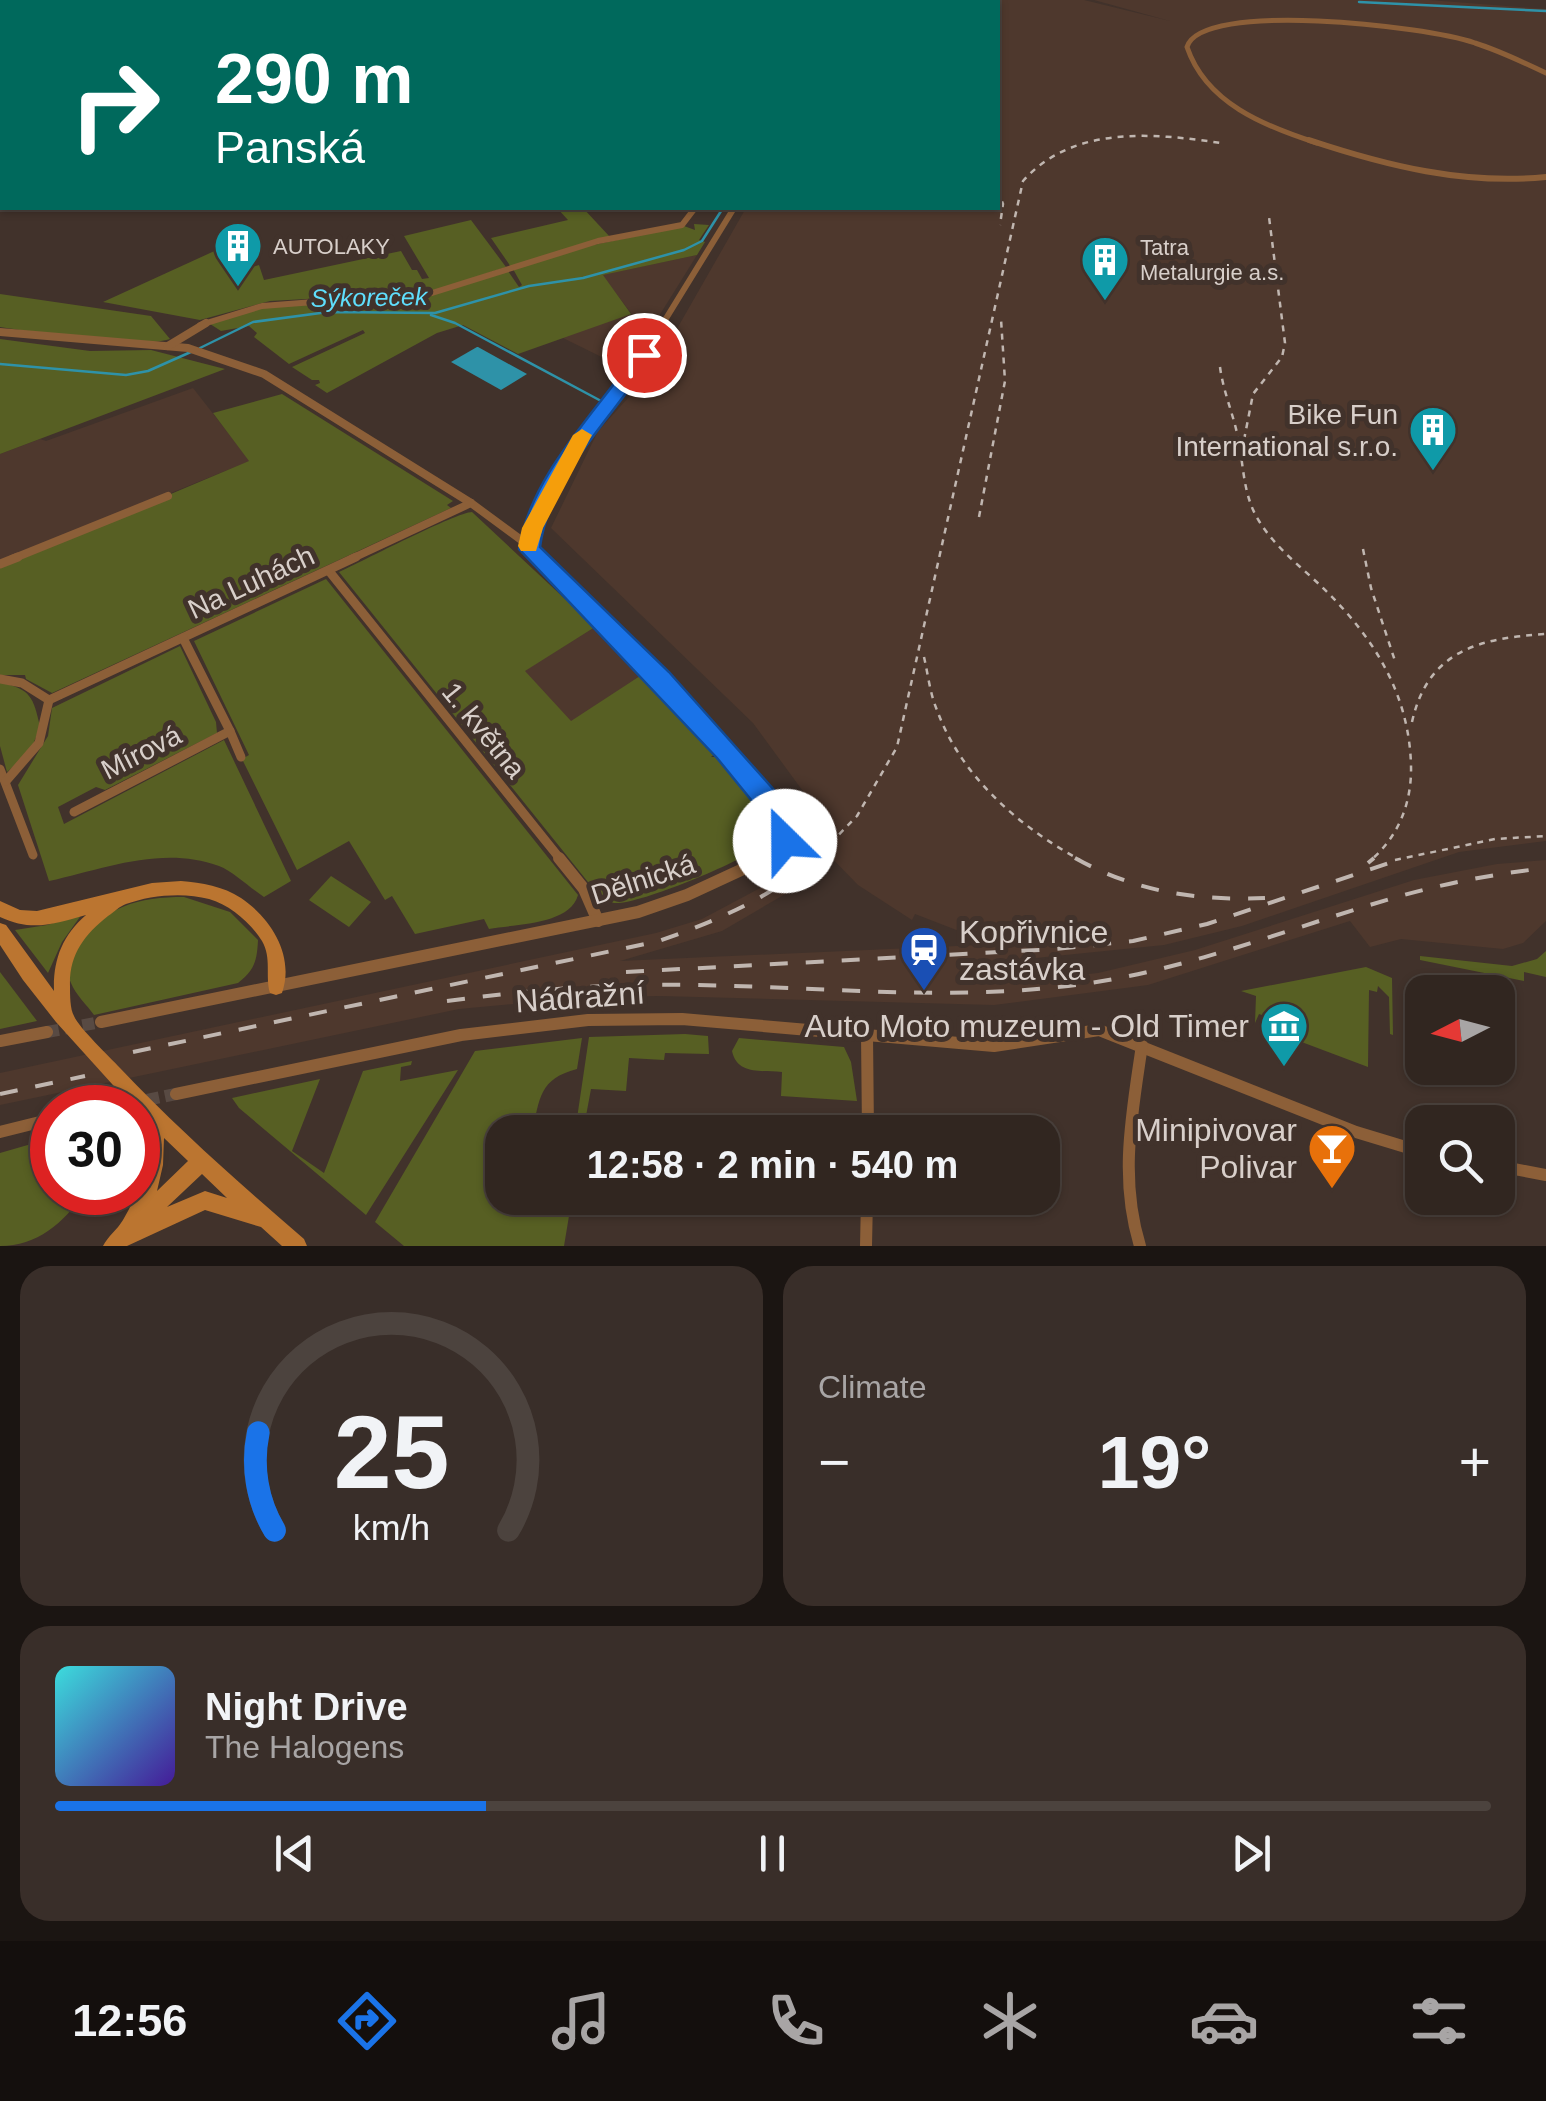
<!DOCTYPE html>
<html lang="en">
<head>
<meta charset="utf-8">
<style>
  :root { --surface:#312620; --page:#392e29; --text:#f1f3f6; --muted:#a8a5a5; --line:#4c433e; --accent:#1a73e8 }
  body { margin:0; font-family:Arial,sans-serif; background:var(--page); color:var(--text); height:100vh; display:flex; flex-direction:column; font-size:38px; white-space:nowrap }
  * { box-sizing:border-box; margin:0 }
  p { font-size:32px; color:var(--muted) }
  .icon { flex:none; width:55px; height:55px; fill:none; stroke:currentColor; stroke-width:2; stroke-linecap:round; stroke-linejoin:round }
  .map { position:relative; height:1246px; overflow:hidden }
  .panel { display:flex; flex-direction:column; gap:20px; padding:20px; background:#1b1512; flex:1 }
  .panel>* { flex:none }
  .banner { position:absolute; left:0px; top:0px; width:1000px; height:210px; box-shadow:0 2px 8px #0004,0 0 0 2px var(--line); background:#00695c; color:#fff; overflow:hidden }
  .needle { width:65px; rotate:264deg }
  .tools { position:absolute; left:1405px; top:975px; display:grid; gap:20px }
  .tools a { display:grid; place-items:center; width:110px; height:110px; border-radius:20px; background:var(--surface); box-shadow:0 2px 8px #0004,0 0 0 2px var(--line); font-size:50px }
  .speed { position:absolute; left:30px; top:1085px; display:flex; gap:20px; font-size:50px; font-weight:700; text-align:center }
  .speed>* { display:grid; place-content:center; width:130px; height:130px; border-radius:50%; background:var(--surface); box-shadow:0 2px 8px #0004,0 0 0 2px var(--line); line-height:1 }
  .speed .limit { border:15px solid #d22; background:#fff; color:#111 }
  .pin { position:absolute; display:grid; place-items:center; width:85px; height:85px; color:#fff; margin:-42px; border:5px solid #fff; border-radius:50%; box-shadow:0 2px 10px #0007 }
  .me { position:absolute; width:110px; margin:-55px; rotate:337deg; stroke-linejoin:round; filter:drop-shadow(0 0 8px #0008) }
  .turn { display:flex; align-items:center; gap:35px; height:210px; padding:0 50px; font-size:45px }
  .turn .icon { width:130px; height:130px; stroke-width:2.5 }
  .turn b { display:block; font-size:70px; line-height:85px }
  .big { font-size:75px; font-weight:700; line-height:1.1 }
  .panel .tile { flex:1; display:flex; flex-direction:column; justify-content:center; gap:15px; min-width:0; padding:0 35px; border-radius:30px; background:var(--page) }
  .panel .dial { align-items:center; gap:0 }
  .dial svg { height:260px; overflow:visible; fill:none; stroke:var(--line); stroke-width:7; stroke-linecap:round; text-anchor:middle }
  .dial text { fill:var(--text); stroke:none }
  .song { display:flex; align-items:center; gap:30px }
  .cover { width:120px; height:120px; border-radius:15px; background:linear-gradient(135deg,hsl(180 70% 55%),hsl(260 70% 35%)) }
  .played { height:10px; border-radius:5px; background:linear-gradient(90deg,var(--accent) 30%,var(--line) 30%) }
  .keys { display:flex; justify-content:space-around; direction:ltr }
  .heat { display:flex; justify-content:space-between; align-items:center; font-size:55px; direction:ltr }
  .panel .tiles { flex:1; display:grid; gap:20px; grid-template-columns:1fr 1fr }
  .tile:last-child { grid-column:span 2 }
  .trip { position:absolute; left:485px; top:1115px; width:575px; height:100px; border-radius:30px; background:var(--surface); box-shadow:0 2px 8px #0004,0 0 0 2px var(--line); font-weight:700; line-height:100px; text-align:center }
  .tab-bar { display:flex; height:160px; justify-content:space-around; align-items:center; background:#140f0d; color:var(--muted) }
  .tab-bar .icon { width:70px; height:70px }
  .tab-bar .active { color:var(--accent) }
  .tab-bar b { font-size:45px; color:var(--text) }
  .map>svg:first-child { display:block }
  .built { fill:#4e382d }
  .green { fill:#575f23 }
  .water { fill:#2e92a8 }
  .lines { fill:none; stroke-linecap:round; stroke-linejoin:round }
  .stream { stroke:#2e92a8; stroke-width:2.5 }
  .minor-tunnel { stroke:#584a43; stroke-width:12; stroke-dasharray:12 6; stroke-linecap:butt }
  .minor-far4 { stroke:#8c5f38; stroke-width:5 }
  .minor-far3 { stroke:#8c5f38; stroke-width:6 }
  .minor-far2 { stroke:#8c5f38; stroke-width:8 }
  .minor-far1 { stroke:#8c5f38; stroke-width:9 }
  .minor { stroke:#8c5f38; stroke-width:12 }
  .secondary { fill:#bb7530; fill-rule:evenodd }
  .primary { fill:#e08422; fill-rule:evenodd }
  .rail-far1 { stroke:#c0b6b0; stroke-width:2.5; stroke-dasharray:6 6; stroke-linecap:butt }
  .rail { stroke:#c0b6b0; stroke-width:4; stroke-dasharray:18 18; stroke-linecap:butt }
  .route { fill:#1a73e8; stroke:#114b97; stroke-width:2.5 }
  .slow { fill:#f59e0b }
  .labels { text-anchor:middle; stroke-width:10; stroke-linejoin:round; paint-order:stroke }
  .far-poi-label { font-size:22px; fill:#d8cfca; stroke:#41322b; text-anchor:start }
  .far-water-label { font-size:25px; font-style:italic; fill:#5fdefc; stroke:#41322b }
  .poi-label { font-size:28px; fill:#d8cfca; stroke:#41322b; text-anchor:end }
  .street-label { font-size:28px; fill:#d8cfca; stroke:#41322b }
  .near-poi-label { font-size:32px; fill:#d8cfca; stroke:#41322b; text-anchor:end }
  .near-street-label { font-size:32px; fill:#d8cfca; stroke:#41322b }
</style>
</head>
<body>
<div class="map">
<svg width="1546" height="1246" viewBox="0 0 1546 1246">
  <rect width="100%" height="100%" fill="#41322b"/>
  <!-- built -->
  <g class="built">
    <path d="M941,0h143l86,21 -76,-21h335l117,9v832l-87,11 -217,74 -78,19 -159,16 6,21 87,-9 97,-23 219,-70 83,-16 49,-4v61l-23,22 -20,6 -102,-10 -31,8 -20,-26 -202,64 -154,20 -334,-9 -70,1 -131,12 -459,96v-32l656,-140 46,-14 75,-40 10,14 -65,38 -102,30 381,-17 -2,-12 -40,-1 -44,-17 -3,6 -54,-35 -37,-38 14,-12 -82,-112 -202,-195 47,-97 31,-34 50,-31 -21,-4 88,-154h252v-206h-61z"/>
    <path d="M697,255l-71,114 -65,-32 70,-24 -29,-38z"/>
    <path d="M193,388l57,73 -250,101v-108l40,-15 6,2z"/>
    <path d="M595,627l47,48 -72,47 -46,-51z"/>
  </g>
  <!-- green -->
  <g class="green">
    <path d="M557,208h26l27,29 -99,30 -20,-29 77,-18z"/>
    <path d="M471,220l35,47 -75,25 -161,9 -70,19 -97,-18 118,-54 7,26 31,-9 5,15 137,-29 11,19h5l5,9 7,-1 -25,-42z"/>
    <path d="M694,224l15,1 -10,15 6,2 -8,13 -94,20 28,39 -113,40 -55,-29 -26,8 -110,60 -12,-8 5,-2 -1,-3h-7l-20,-13 73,-34 -2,-3 -74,34 -35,-27 3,-4 -8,-7 -28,5 -14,-9 54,-17 156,-8 91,-26 11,16 3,-2 -9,-16 47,-17 124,-26 11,4z"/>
    <path d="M0,294l151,22 19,23c-40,12 -126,-6 -170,-12z"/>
    <path d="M0,339l90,12 61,-1 74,19 -225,85z"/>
    <path d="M282,394l171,107 -6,4 4,3 -399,185 -26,-14 -1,-4h-25v-109l249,-105 -36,-48z"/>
    <path d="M472,512l123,115 -70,44 46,50 72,-47 73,79 -5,4h8l27,37 20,18 6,23 -4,7c-21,17 -128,63 -154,61 -5,-1 -9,-4 -14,-6l-261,-325c22,-10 118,-60 133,-60z"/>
    <path d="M326,579l252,316c-8,30 -63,29 -89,34l-5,-10 -69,15 -23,-38 -7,4 -36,-59 -52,29 -55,-111 7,-4 -55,-114z"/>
    <path d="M180,646l36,76 1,11 -112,57 -9,-3 -38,20 6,17 160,-84 67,141 -27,16c-14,-9 -30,-25 -45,-31 -57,-21 -115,3 -170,15l-31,-96 30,-49 4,-28z"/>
    <path d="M0,682c31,8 33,14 40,45l-10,25 -23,20 -7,-26z"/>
    <path d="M331,876l40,26 -22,25 -40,-27z"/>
    <path d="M184,897l46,15 28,28c-1,20 -3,30 -20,43l-144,32c-7,-10 -19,-21 -23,-32 -6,-13 1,-25 7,-36 23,-41 62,-50 106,-50z"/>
    <path d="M82,914l-20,28 -14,31 -33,-43 32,-5z"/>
    <path d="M1546,951v26l-22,-5v9l-104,-21v-4l92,10 25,-7z"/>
    <path d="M1366,967l26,11 1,57 -3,-1 -1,-37 -11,-11 -1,6 -8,-2 -1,77 -77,-29v-13l-32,-11 -4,9 1,-27 -15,-5z"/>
    <path d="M0,972l37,49 -37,8z"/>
    <path d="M685,1034l23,2 1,18 -44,-1 -1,7 -35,-2 -3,33 -35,-2 -8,43h-8l14,-95z"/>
    <path d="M582,1038l-5,31c-38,10 -37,29 -45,63h-30v66h70l-8,48h-160l-29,-24 100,-171z"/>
    <path d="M739,1038l105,9 7,15 6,39 -76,-5 1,-24c-21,-2 -45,3 -50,-21z"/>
    <path d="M412,1061l-1,4 -10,2 -1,14 58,-11 -92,145 -127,-107 -7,-10 88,-19 -28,72 32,22 39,-102z"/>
    <path d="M52,1138v54l32,1c-20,30 -47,53 -84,53v-93z"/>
  </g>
  <!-- water -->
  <path class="water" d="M477,347h1l49,27 -26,16 -50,-28z"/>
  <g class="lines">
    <!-- stream -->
    <g class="stream">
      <path d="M104,2l8,-2"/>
      <path d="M927,2l4,-2"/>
      <path d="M1359,2l187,9"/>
      <path d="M431,315l24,8 148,79"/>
      <path d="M200,348l53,-26 75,-10 107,1 94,-27 54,-8 101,-28 18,-9 21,-33"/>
      <path d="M0,364l126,11 22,-4 45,-20"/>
    </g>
    <!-- minor-tunnel -->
    <g class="minor-tunnel">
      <path d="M47,1032l54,-10"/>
      <path d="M112,1107l64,-13"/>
    </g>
    <!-- minor-far4 -->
    <g class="minor-far4">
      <path d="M488,0l6,2"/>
      <path d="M810,0l9,2"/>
      <path d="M886,2l8,-2"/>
      <path d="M0,3l10,-3"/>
      <path d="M1317,143c-53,-17 -111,-40 -130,-96 14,-47 239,-21 288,-4 25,8 48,19 71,30"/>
    </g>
    <!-- minor-far3 -->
    <g class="minor-far3">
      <path d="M1309,140c78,26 155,45 237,37"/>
      <path d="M200,325l62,-19 170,-13 166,-52 84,-16 13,-17"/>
      <path d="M662,325l72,-117"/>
    </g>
    <!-- minor-far2 -->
    <g class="minor-far2">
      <path d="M0,332l188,16 76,26 207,129 57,42 8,14"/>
      <path d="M168,346l38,-23"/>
      <path d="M528,545l4,-17 35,-68 21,-34 31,-31 45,-72"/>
      <path d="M12,559l156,-63"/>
      <path d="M351,559l120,-56"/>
    </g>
    <!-- minor-far1 -->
    <g class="minor-far1">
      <path d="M535,557l126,122 115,132c13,22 9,38 -14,49"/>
      <path d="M0,564l18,-7"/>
      <path d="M329,571l232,289"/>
      <path d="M0,679l22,4 27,17"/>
      <path d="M49,700l307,-143"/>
      <path d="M230,731l11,26"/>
      <path d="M0,769l33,86"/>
      <path d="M6,781l33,-38 10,-43"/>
      <path d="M74,812l156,-81 -47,-93"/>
    </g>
    <!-- minor -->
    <g class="minor">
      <path d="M559,858l25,31 14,32"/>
      <path d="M101,1022l537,-110 49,-17 80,-37"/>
      <path d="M867,1035l1,97"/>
      <path d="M0,1041l47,-9"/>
      <path d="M176,1094l285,-59 127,-15 94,-1 312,27 105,-16 257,102 66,20"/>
      <path d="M0,1132l52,-13"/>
      <path d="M1498,1166l48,9"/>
      <path d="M866,1246l1,-48"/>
      <path d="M1140,1246c-21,-68 -8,-132 2,-201"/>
    </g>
    <!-- secondary -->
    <path class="secondary" d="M181,881c21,2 42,5 60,17 30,20 54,58 41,95l-6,2 -6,-2c-5,-17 2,-35 -8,-52 -11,-18 -32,-36 -53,-42 -25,-7 -59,-4 -83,5 -6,2 -12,8 -18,12 -24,19 -39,39 -38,70 0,9 0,23 4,30 5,12 36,41 46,52 57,60 120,116 184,171l3,7h-25l-21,-19 -56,-17 -78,36h-24c5,-10 14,-16 20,-26 20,-33 24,-63 21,-101l-6,-7v-4l-7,-3 -75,-83 -33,-42 -23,-35v-22l6,2 48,66c-1,-31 8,-55 32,-76 -33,9 -54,17 -86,2v-16l20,9 17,1 115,-28zM164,1138l24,23 -31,30 6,-26zM202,1174l25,24 -22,-7 -38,16z"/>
    <!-- primary -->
    <g class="primary">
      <path d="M413,0l-3,2h-6l2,-2z"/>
      <rect x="0" y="164" width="2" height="5"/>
    </g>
    <!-- rail-far1 -->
    <g class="rail-far1">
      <path d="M998,190l5,14 -3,21"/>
      <path d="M1220,367c3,23 12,44 17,66 7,30 5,61 22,88 16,26 41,45 63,66 51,49 87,106 89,178 1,37 -12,71 -40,95"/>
      <path d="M1244,440l9,-46 29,-37 3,-14 -16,-126"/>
      <path d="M979,517l26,-136 -4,-62"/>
      <path d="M1363,549l8,39 25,76"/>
      <path d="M924,657c4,17 6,37 13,53 24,67 83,117 143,150"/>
      <path d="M1412,722c16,-72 68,-84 134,-88"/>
      <path d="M814,860l43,-44 40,-69 126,-566c50,-56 130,-48 198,-38"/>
      <path d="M1395,860l100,-21 51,-3"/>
    </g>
    <!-- rail -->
    <g class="rail">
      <path d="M1075,858c61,34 122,43 190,40"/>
      <path d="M1368,863l6,-5"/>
      <path d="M626,972l430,-23 77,-8 74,-17 197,-66"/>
      <path d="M447,1001c63,-8 125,-15 189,-16 144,-3 289,18 432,1 112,-13 215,-56 322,-87 51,-15 103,-25 156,-31"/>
      <path d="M133,1052l526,-111c57,-20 111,-43 158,-83"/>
      <path d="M0,1094l85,-18"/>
    </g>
  </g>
  <!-- route -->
  <path class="route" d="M644,350l9,5c-38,61 -103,117 -113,192l129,125 122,137 7,32 -4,9 -9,4 -10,-4 -6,-28 -52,-64 -198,-209c12,-76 78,-137 119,-198z"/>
  <!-- slow -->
  <path class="slow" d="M582,429l10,6 -49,93 -7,23h-15l-3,-5 4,-18 51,-93z"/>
  <!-- icons -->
  <defs>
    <g id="building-pin" transform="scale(2.5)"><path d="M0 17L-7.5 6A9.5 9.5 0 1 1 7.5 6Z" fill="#0f9aa8" stroke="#41322b"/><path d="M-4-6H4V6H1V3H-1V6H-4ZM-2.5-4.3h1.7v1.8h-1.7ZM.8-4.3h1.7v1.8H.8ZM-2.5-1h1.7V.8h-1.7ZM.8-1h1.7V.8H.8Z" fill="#fff"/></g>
    <g id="station-pin" transform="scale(2.5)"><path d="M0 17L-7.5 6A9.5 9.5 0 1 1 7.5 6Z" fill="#1a4fb4" stroke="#41322b"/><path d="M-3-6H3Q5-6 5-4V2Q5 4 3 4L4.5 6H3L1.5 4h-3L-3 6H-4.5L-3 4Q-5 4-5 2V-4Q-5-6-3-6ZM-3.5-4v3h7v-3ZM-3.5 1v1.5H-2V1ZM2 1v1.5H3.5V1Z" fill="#fff"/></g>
    <g id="museum-pin" transform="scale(2.5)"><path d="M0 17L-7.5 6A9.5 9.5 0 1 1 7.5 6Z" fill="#0f9aa8" stroke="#41322b"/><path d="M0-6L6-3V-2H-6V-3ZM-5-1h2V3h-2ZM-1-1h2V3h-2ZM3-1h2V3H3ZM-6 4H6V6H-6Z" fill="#fff"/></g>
    <g id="bar-pin" transform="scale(2.5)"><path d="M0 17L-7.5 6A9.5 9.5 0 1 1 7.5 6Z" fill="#e8710a" stroke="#41322b"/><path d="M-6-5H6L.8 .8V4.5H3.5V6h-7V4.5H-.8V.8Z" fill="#fff"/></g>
  </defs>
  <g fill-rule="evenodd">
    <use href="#building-pin" x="238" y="246"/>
    <use href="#building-pin" x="1105" y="260"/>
    <use href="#building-pin" x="1433" y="430"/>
    <use href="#station-pin" x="924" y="950"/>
    <use href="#museum-pin" x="1284" y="1026"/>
    <use href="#bar-pin" x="1332" y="1148"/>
  </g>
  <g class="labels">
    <!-- far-poi labels -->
    <g class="far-poi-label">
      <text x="273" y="254">AUTOLAKY</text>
      <text x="1140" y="255">Tatra<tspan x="1140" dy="25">Metalurgie a.s.</tspan></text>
    </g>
    <!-- far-water labels -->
    <g class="far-water-label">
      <text transform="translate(369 297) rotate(-1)" y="9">Sýkoreček</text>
    </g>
    <!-- poi labels -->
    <g class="poi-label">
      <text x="1398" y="424">Bike Fun<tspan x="1398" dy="32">International s.r.o.</tspan></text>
    </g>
    <!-- street labels -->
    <g class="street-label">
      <text transform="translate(251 582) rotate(-25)" y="10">Na Luhách</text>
      <text transform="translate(484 730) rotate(51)" y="10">1. května</text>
      <text transform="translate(141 752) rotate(-27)" y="10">Mírová</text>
      <text transform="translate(643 879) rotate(-18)" y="10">Dělnická</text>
    </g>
    <!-- near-poi labels -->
    <g class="near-poi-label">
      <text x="959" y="943" text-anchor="start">Kopřivnice<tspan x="959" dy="37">zastávka</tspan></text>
      <text x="1249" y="1037">Auto Moto muzeum - Old Timer</text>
      <text x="1297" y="1141">Minipivovar<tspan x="1297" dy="37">Polivar</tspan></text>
    </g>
    <!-- near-street labels -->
    <g class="near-street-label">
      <text transform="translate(580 997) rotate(-4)" y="11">Nádražní</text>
    </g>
  </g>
</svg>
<div class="tools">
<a><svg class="needle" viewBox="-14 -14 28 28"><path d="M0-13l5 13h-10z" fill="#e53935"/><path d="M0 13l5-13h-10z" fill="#a8a5a5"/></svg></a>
<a><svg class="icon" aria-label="search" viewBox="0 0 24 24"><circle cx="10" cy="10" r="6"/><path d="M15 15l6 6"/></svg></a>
</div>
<div class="speed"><div class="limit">30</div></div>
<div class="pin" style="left:644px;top:355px;background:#d93025"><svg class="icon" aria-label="arrive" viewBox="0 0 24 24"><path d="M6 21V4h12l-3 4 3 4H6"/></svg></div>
<svg class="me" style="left:785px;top:841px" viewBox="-20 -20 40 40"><circle r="19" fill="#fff"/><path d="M0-13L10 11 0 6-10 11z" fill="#1a73e8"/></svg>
<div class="trip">12:58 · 2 min · 540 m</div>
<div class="banner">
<div class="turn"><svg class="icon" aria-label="right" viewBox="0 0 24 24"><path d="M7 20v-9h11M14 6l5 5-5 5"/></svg><div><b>290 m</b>Panská</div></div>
</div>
</div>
<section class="panel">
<div class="tiles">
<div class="tile dial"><svg viewBox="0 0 100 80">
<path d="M14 69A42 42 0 1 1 86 69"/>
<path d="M14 69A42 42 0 0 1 9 39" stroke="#1a73e8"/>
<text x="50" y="56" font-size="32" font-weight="700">25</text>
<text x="50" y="72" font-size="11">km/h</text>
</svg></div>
<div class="tile"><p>Climate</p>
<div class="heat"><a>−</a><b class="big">19°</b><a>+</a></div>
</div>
<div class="tile">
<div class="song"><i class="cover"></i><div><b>Night Drive</b><p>The Halogens</p></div></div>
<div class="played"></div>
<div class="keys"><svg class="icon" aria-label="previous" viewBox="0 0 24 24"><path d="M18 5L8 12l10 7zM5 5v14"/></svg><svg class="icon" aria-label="pause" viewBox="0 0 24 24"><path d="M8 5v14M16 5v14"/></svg><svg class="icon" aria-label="next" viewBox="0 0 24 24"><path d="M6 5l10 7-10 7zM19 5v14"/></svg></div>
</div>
</div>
</section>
<nav class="tab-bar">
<b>12:56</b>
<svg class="icon active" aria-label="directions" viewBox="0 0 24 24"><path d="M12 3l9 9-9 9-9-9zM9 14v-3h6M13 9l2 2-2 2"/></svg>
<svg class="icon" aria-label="music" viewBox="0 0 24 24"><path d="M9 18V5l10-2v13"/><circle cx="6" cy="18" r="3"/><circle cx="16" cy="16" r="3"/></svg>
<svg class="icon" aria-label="phone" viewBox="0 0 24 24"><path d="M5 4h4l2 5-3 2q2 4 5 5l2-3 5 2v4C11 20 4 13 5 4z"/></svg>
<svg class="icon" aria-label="climate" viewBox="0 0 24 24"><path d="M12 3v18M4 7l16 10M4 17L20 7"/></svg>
<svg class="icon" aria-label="car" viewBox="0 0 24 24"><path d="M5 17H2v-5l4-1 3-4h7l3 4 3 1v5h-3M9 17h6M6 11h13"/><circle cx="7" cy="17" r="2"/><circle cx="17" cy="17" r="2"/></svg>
<svg class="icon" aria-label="filters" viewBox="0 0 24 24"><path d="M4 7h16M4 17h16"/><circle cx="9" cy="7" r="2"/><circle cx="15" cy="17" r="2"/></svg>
</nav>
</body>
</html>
